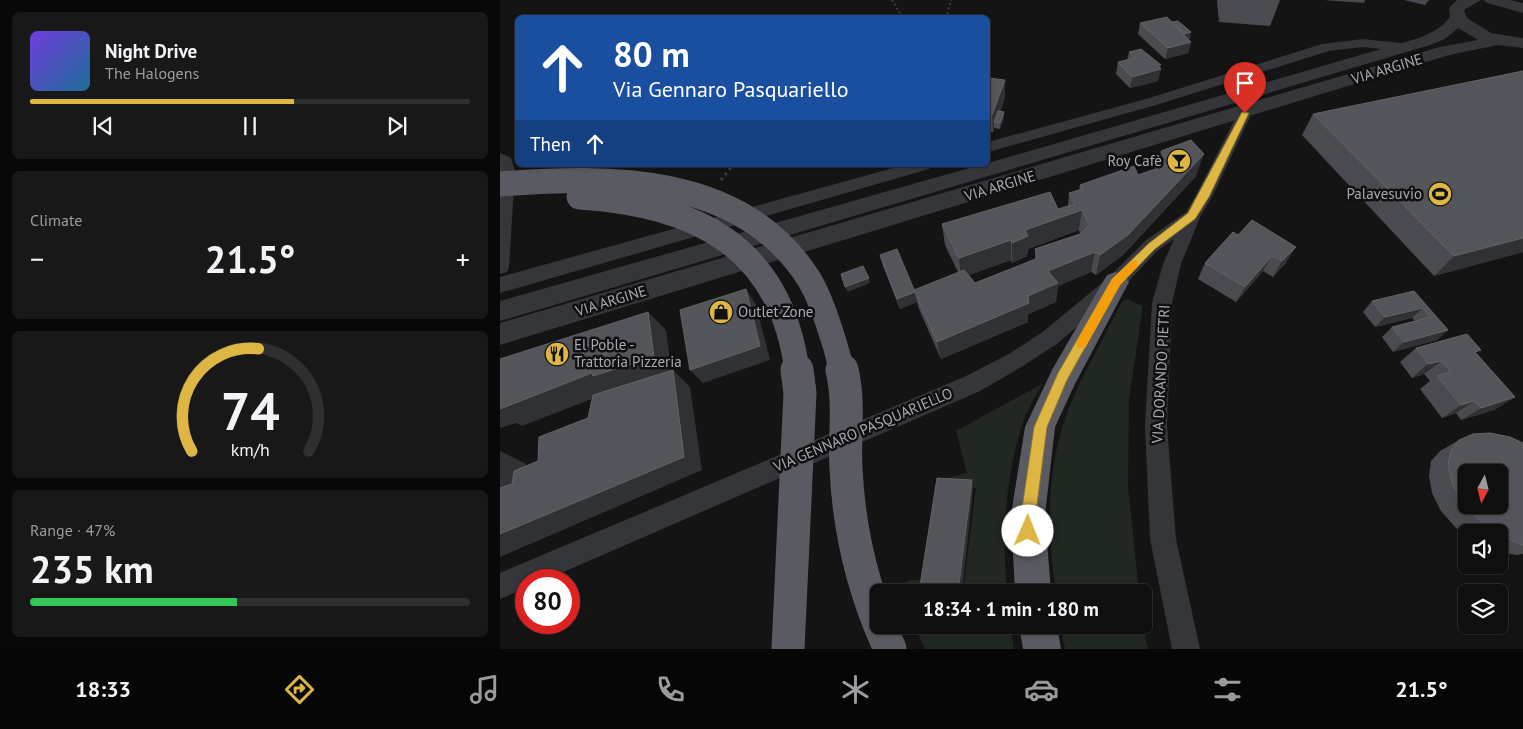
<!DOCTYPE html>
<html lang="en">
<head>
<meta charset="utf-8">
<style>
  :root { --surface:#0f0f10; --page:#181819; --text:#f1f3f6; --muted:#9b9c9f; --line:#2f2f30; --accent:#deb643 }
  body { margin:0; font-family:"PT Sans",sans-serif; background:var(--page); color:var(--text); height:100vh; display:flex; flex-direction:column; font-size:19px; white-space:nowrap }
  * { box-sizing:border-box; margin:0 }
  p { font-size:16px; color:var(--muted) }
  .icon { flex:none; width:28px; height:28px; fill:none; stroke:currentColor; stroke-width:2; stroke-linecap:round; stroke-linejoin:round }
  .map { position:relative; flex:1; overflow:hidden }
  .side { display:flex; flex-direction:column; gap:12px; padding:12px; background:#080809; width:500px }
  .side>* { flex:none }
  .hud { position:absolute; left:15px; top:15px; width:475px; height:152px; border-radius:8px; box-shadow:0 1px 4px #0004,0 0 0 1px var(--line); background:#1a4fa0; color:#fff; overflow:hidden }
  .needle { width:32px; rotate:187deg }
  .buttons { position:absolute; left:958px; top:464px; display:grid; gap:10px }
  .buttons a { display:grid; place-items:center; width:50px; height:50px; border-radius:8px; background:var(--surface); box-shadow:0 1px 4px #0004,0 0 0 1px var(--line); font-size:25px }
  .speed { position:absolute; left:15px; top:569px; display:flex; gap:10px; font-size:25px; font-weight:700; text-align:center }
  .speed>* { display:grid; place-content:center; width:65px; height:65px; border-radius:50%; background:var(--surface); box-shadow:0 1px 4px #0004,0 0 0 1px var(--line); line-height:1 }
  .speed .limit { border:8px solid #d22; background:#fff; color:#111 }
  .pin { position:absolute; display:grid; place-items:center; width:42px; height:42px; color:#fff; margin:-51px -21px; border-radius:50% 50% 50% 0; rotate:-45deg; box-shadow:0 0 5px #0007 }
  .pin .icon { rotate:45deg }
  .me { position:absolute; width:55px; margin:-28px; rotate:1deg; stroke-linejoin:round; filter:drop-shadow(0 0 4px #0008) }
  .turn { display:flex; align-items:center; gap:18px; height:105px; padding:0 15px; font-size:22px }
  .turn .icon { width:65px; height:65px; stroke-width:2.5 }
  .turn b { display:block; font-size:35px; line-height:42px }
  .then { display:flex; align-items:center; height:48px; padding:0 15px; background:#0003; gap:10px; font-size:19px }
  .big { font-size:38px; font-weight:700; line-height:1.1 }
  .side .card { flex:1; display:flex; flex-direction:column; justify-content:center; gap:8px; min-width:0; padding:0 18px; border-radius:8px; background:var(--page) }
  .side .dial { align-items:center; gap:0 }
  .dial svg { height:130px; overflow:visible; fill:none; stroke:var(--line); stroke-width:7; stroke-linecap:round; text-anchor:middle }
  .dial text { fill:var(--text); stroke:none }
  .song { display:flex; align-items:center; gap:15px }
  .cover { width:60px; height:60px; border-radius:8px; background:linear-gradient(135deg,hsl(260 70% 55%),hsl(200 70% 35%)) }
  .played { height:5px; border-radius:2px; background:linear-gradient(90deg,var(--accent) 60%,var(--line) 60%) }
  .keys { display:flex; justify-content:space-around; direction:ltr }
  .heat { display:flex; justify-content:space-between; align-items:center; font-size:28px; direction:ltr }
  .charge { height:8px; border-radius:4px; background:linear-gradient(90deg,#34c759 47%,var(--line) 0) }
  .trip { position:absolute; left:370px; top:584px; width:282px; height:50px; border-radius:8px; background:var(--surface); box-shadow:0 1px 4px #0004,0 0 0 1px var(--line); font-weight:700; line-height:50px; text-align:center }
  .menu { display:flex; height:80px; justify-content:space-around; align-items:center; background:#060606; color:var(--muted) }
  .menu .icon { width:35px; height:35px }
  .menu .on { color:var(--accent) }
  .menu b { font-size:22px; color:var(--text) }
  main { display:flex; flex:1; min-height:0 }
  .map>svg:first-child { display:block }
  .green { fill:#212822 }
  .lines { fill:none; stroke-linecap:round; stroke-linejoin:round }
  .path-far1 { stroke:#3b3d41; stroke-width:2; stroke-dasharray:2 2.5; stroke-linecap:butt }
  .path { stroke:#3b3d41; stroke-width:3; stroke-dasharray:2.5 4; stroke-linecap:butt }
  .minor { fill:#35363a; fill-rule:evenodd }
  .tertiary { fill:#35363a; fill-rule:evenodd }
  .trunk { fill:#5a5b62; fill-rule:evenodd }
  .trunk-bridge-far1 { stroke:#5a5b62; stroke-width:25 }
  .trunk-bridge { stroke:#5a5b62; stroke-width:33 }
  .wall { fill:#4a4b50; fill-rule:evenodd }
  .shaded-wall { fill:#303134 }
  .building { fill:#54555a; stroke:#616368; fill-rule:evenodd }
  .route { fill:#deb643; stroke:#90762c }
  .slow { fill:#f59e0b }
  .labels { text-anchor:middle; stroke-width:5; stroke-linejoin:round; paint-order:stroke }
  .street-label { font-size:15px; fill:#a7aab4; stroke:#0f0f10 }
  .poi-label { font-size:15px; fill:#a7aab4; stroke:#0f0f10; text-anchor:end }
</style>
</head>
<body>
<main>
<section class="side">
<div class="card">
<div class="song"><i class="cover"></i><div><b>Night Drive</b><p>The Halogens</p></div></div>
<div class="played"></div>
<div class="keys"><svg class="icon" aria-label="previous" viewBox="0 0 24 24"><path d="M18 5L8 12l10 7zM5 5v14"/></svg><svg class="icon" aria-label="pause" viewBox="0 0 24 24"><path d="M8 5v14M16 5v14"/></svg><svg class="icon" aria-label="next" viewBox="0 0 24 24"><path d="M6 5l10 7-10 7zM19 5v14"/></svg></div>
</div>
<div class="card"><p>Climate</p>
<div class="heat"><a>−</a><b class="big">21.5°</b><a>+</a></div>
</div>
<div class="card dial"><svg viewBox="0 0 100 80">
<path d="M14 69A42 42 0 1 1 86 69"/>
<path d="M14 69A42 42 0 0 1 55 6" stroke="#deb643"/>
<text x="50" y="56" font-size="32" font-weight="700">74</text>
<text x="50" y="72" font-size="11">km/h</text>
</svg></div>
<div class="card"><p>Range · 47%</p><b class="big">235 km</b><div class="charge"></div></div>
</section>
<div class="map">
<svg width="1023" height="649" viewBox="0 0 1023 649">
  <rect width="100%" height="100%" fill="#141415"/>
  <!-- green -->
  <g class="green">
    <path d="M627,299l15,7v6l-13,87 -1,87 11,106h-83c-10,-65 -10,-133 17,-194 15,-33 33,-64 49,-96z"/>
    <path d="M542,384c-7,14 -17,29 -21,45 -16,51 -19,110 -14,163h-44l13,-104 -21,-2 -4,-9 16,-4 -11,-42z"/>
    <path d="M409,580h12l-1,12h-19l-2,-3 3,-5z"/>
    <path d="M414,625h96l4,24h-89z"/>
    <path d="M560,625h83l5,24h-83z"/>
  </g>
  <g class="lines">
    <!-- path-far1 -->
    <g class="path-far1">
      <path d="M392,0l11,18"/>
      <path d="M446,18l5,-18"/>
    </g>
    <!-- path -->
    <path class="path" d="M221,180l12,-15"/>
    <!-- minor -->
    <g class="minor">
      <path d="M863,39l37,4 7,4 -7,4 -37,-4 -34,4 -173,54 -168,47v-10l158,-43 176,-55z"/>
      <path d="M745,108l7,5 -40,84 -12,20 -19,47 -9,39 -5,123 9,113 24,110h-28l-22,-110 -5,-113 7,-123 11,-39 11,-25 -17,12 -34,36 -65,56 -35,23 -43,25 -435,189h-19v8l-26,11v-26l464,-196 45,-23 35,-23 65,-54 36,-36 41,-29 10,-17 42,-82z"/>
      <path d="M0,153l11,5 4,13 -6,96 -2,5 -7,2z"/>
      <path d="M404,165h27l-2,4 -429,124v-16z"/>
    </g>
    <!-- tertiary -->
    <g class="tertiary">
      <path d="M957,0h24l-17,10 3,8 24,15 32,5v10l-25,-3 -49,10 -949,290v-22l940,-276 38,-7 -20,-12 -13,11 -15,6 -930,276v-20l480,-136h8v-2l431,-125c12,-5 23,-10 31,-21l-1,-9z"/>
      <path d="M984,0h26l13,3v10l-36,-10z"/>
    </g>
    <!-- trunk -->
    <g class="trunk">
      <path d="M616,272l9,3 4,7 -54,102 -20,43 -10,88 6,77h-36l-4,-77 14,-88 28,-59 54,-93z"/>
      <path d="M519,625h38l4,24h-38z"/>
    </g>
    <!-- trunk-bridge-far1 -->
    <g class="trunk-bridge-far1">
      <path d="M0,184c109,-8 242,-11 309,95 13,21 27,67 33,92"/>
      <path d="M79,197c116,7 202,49 218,174"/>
    </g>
    <!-- trunk-bridge -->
    <g class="trunk-bridge">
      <path d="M342,370c8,33 2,66 4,99 3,61 18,124 44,180"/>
      <path d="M288,649l12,-256 -3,-23"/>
    </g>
  </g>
  <!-- wall -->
  <g class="wall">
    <path d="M717,0h63l-10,26 -51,-4z"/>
    <path d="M824,0h41l-1,3z"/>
    <path d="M904,0h25l-4,5z"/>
    <path d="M672,22l19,10 -1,6 -2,1 3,3 -3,11 -23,6 -27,-25 2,-11z"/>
    <path d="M629,52l31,16 -2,13 -28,7 -14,-14 2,-12 9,-2z"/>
    <path d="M1023,71v181l-89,24 -132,-141 11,-21z"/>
    <path d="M488,78l17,2v17l-5,15 4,6 -4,11 -6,-1 -1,4h-5z"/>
    <path d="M661,151l35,25 -73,79 -27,20 -5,-3 -33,14 -2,16 -28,12v8l-87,37 -22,-50 -2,-7 -17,7 -17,-43 -3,-11 35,37 43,-20 -13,-27 -3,-21 116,-15 10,-3 1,-13 10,-3 1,-5 58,-10 18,-6zM579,230l1,4 -45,15v11l-60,23 -6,-8 42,-15 1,3 15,-7 1,-7z"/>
    <path d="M733,232l53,31 -13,14 -10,-6 -27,31 -38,-23 7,-16z"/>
    <path d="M914,291l34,39 -11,10 -44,12 -11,-15 10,-10 23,-6 -3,-3 -37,9 -12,-15 9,-11z"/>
    <path d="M916,348l61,6 38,43 -21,13 -33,10 -5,-7 -14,5 -22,-29 10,-8 -6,-7 -12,4 -12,-16z"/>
    <path d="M959,440l64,3v111l-6,1 -18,-3v-20h-33v3l-10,-7 -15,-17 -9,-18 -3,-17 2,-15 9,-10z"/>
  </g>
  <!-- shaded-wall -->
  <g class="shaded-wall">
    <path d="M691,32l-1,6 -14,4 2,-6z"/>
    <path d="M691,42l-3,11 -23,6 3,-11z"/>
    <path d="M658,65h3l-2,4h2l-3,12 -28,7 2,-11z"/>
    <path d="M505,80v17l-9,26 -2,-1v6l-1,4 -1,-17z"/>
    <path d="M504,112v6l-4,11v-6z"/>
    <path d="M704,154l-8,22 -73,79 -27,20 4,-20z"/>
    <path d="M582,210l-3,20 -51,19 -1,7 -15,7v-20l13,-13z"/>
    <path d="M1023,238v14l-89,24 20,-20z"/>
    <path d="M511,240v20l-50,18 -2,-20z"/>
    <path d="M796,247l-10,16 -13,14 9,-16z"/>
    <path d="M595,252l-4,20 -33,14 -2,16 -28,12v8l-87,37 -4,-17 91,-46 20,-25z"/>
    <path d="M772,256l-9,15 -27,31 9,-15z"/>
    <path d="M369,278l1,5 -22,9 -3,-5z"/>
    <path d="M246,289l10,16 14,55 -67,23 -13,-13z"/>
    <path d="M415,292l2,10 -17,7 -3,-10z"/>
    <path d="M923,308l-11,10 -37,9 10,-10z"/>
    <path d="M148,312l18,18 6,44 -60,17 -90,35 -6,-3 -16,5v-21z"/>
    <path d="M948,330l-11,10 -44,12 11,-10z"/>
    <path d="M942,361l-18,13 -12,4 16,-14z"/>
    <path d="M173,370l17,17 12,83 -202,87v-23z"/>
    <path d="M1015,397l-21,13 -33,10 20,-12z"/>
    <path d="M975,401l-19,12 -14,5 19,-13z"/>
    <path d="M0,451l26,13 -2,38 -24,-9z"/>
    <path d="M472,480l1,10 -11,102h-4z"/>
  </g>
  <!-- building -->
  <g class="building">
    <path d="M667,17l24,25 -23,6 -28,-25z"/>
    <path d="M678,21l13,11 -7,2 -12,-12z"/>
    <path d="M641,49l20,16h-3l3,4 -29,8 -14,-15 17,-4 -6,-6z"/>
    <path d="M1023,71v167l-69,18 -141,-142z"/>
    <path d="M488,78l17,2 -13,35h-4z"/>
    <path d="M498,111l6,1 -4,11 -6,-1z"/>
    <path d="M691,140l13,14 -76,81 -28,20 -5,-3 -47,19 10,12 -30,13 1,7 -92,39 -23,-52 50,-20 11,13 63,-25 -3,-9 45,-15 9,-9 -7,-15 -57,20 3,6 -16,7 -1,-3 -52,18 -17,-34 108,-32 8,17 17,-5 -6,-11 14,-4 -3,-4 54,-19 4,9 32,-11 -9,-13z"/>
    <path d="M752,220l44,27 -14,14 -10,-5 -27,31 -40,-24 28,-31 5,3z"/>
    <path d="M397,249l18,43 -18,7 -17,-44z"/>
    <path d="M363,266l6,12 -24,9 -4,-13z"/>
    <path d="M246,289l14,57 -70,24 -10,-60z"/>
    <path d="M914,291l34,39 -44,12 -12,-15 39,-10 -8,-9 -38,9 -13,-16z"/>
    <path d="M148,312l6,45 -61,19 -1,-3 -92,36v-50z"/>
    <path d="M967,334l14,16 -6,2 40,45 -34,11 -6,-7 -14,4 -24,-29 14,-4 -9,-11 -14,3 -12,-16z"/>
    <path d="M173,370l11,87 -184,77v-46l12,-4 2,-13 24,-10 1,-24 49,-19 5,-23z"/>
    <path d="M990,433l20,4 13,6v102l-3,-1 -21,-10v-2h-3l-18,-13 -16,-17 -10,-19 -4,-18 3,-15 8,-10 14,-6zM966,472h33v33h-33z"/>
    <path d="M437,478l35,2 -14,112h-39z"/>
  </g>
  <!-- route -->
  <path class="route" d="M742,112l7,1 -40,84 -14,22 -40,30 -35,36 -53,95 -20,47 -14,109 -5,2 -5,-2 -2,-21 13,-88 24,-54 54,-94 36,-35 40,-31z"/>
  <!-- slow -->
  <path class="slow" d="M634,260l3,1v6l-17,18 -35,63h-8v-7l35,-62z"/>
  <!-- icons -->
  <defs>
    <g id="bar-disc" transform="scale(1.25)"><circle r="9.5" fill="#deb643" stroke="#0f0f10"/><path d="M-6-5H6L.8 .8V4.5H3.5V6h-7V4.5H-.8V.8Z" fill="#111"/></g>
    <g id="stadium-disc" transform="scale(1.25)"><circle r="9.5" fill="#deb643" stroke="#0f0f10"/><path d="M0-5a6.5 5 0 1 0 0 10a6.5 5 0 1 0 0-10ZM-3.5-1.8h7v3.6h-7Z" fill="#111"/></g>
    <g id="shop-disc" transform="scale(1.25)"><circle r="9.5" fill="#deb643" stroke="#0f0f10"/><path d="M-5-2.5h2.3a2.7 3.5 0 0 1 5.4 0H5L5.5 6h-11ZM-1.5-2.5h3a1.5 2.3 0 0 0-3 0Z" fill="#111"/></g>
    <g id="restaurant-disc" transform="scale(1.25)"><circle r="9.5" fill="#deb643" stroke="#0f0f10"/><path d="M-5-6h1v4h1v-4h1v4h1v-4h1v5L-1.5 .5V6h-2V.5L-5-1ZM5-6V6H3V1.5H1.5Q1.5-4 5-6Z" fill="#111"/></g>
  </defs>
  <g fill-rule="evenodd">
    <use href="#bar-disc" x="679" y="161"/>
    <use href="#stadium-disc" x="940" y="194"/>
    <use href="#shop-disc" x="221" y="312"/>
    <use href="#restaurant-disc" x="57" y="354"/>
  </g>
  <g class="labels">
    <!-- street labels -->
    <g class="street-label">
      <text transform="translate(887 69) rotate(-17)" y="5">VIA ARGINE</text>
      <text transform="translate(500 186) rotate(-17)" y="5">VIA ARGINE</text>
      <text transform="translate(111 301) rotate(-17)" y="5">VIA ARGINE</text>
      <text transform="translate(661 374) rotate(-87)" y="5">VIA DORANDO PIETRI</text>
      <text transform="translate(363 430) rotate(-23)" y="5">VIA GENNARO PASQUARIELLO</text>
    </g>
    <!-- poi labels -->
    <g class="poi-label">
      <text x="662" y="166">Roy Cafè</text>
      <text x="922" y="199">Palavesuvio</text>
      <text x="238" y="317" text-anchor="start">Outlet Zone</text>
      <text x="74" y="350" text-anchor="start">El Poble -<tspan x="74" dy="17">Trattoria Pizzeria</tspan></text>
    </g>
  </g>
</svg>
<div class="buttons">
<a><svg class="needle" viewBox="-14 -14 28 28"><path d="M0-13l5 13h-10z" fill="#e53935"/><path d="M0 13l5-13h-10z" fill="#9b9c9f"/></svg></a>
<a><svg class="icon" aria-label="sound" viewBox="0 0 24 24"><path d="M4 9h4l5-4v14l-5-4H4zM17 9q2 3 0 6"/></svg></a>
<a><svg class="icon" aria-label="layers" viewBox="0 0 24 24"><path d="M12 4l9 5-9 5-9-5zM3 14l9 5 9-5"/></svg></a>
</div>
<div class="speed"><div class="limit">80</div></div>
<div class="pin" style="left:745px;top:113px;background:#d93025"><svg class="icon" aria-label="arrive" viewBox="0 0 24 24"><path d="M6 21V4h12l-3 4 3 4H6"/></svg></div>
<svg class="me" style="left:528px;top:531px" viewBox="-20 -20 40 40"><circle r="19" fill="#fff"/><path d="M0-13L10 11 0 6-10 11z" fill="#deb643"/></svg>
<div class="trip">18:34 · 1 min · 180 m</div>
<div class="hud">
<div class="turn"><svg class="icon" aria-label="ahead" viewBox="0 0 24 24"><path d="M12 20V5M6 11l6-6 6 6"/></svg><div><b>80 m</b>Via Gennaro Pasquariello</div></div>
<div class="then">Then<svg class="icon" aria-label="ahead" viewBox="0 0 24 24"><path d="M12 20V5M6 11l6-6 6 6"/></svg></div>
</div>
</div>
</main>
<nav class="menu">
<b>18:33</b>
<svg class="icon on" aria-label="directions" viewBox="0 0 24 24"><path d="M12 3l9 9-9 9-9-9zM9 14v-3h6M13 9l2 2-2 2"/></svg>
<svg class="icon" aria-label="music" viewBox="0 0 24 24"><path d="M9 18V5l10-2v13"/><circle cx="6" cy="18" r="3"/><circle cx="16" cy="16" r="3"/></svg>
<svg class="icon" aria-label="phone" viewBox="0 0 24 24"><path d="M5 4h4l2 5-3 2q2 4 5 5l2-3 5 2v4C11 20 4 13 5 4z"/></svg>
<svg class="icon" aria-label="climate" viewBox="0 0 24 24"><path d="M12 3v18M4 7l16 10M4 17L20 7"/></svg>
<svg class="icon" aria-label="car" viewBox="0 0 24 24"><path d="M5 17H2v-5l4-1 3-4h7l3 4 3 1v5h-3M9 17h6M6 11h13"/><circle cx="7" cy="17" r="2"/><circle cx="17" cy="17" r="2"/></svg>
<svg class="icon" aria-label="filters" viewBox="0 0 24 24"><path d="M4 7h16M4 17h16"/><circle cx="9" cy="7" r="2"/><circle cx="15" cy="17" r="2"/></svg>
<b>21.5°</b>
</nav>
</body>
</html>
